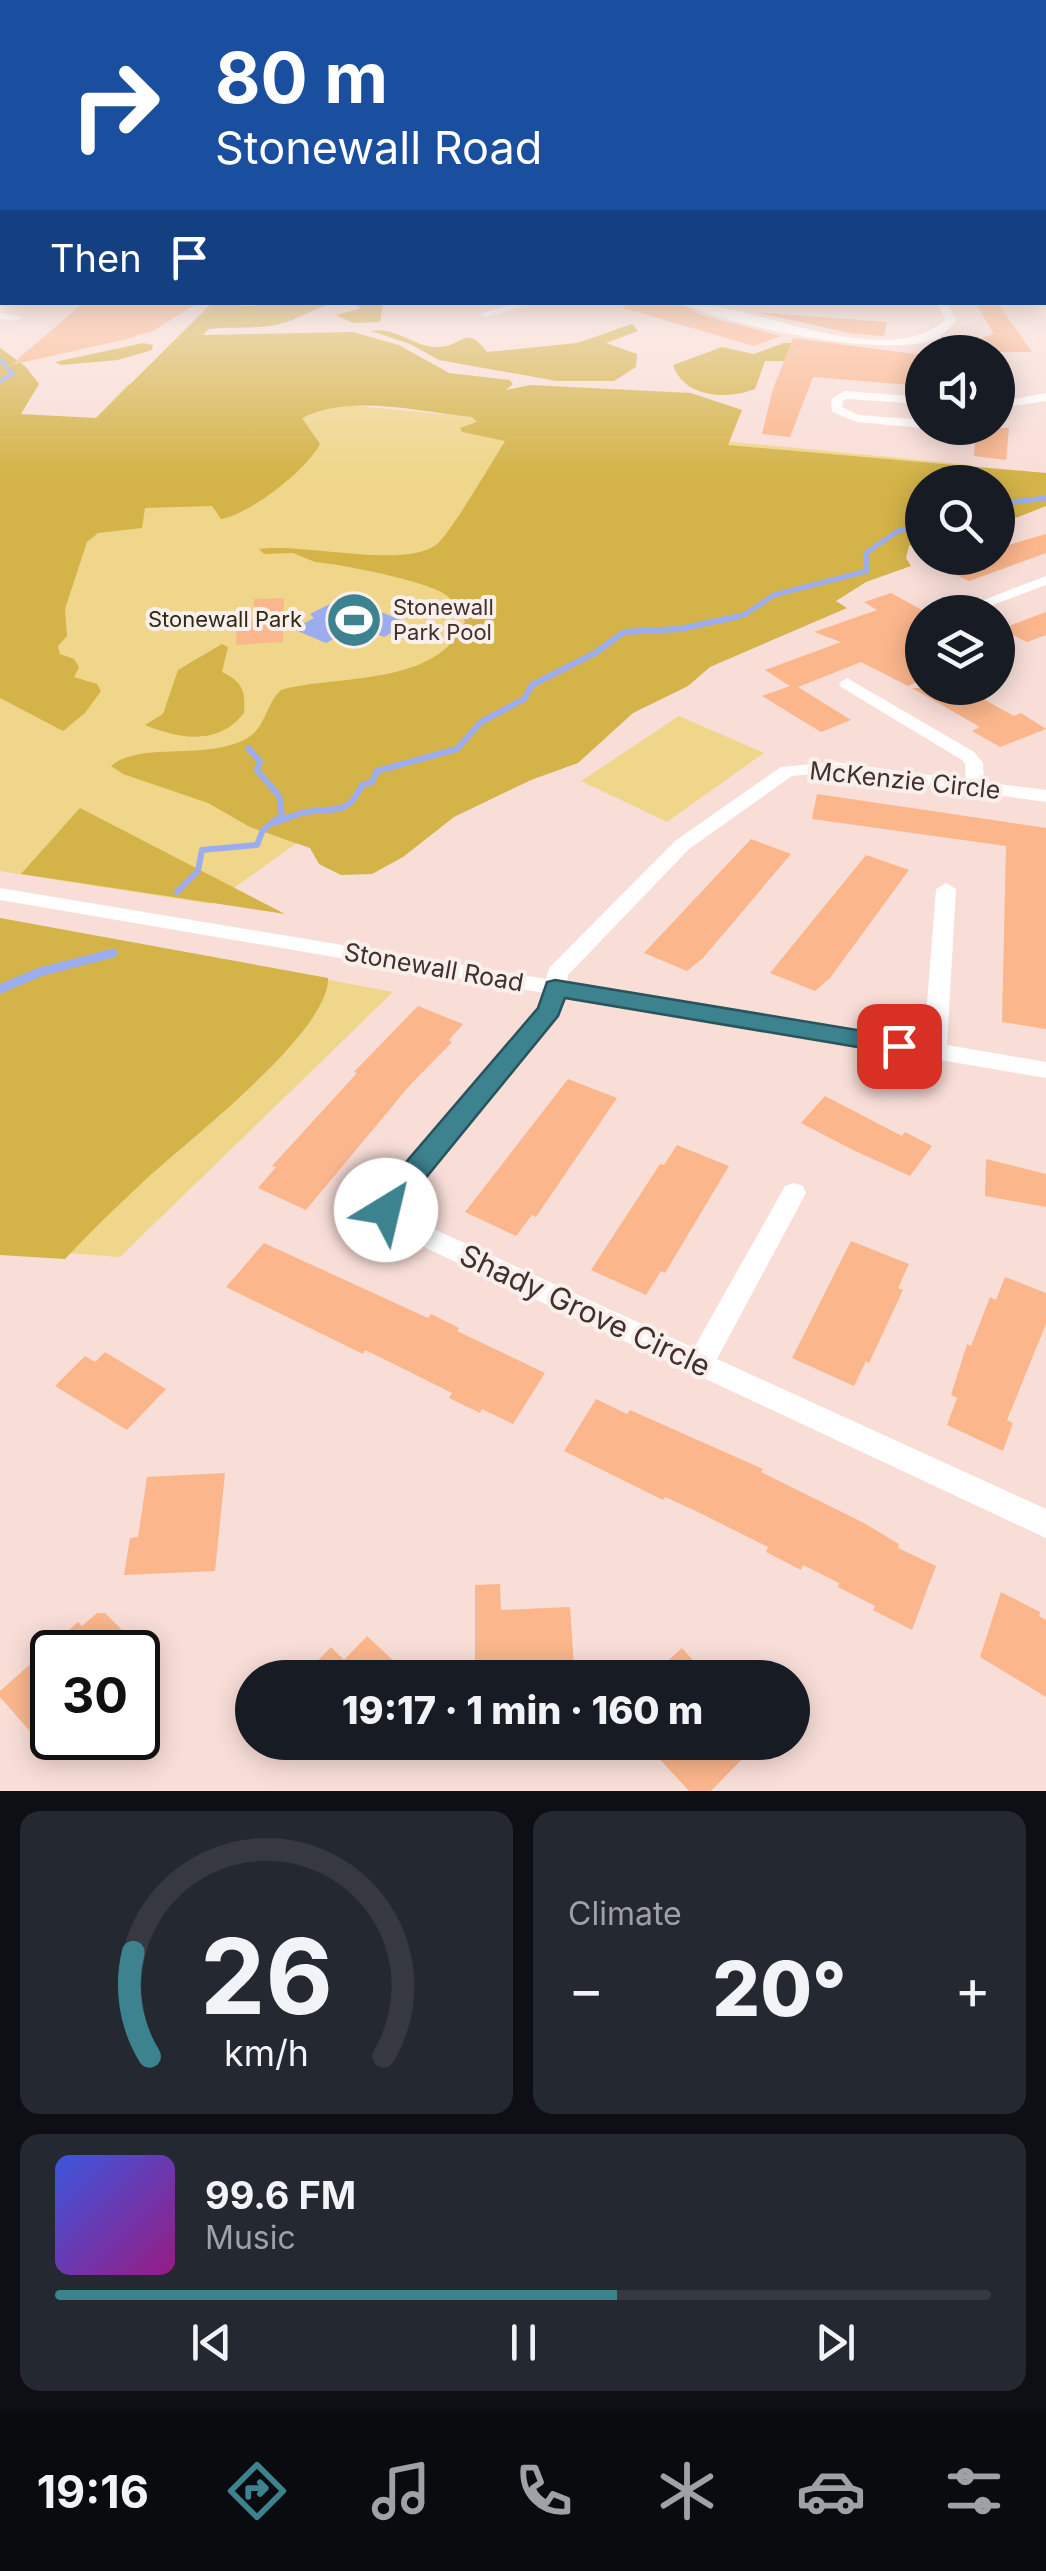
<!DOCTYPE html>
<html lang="en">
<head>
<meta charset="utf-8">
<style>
  :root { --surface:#171b24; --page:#242831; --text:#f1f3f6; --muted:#9ea1a6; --line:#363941; --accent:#3d828f }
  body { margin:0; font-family:Inter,sans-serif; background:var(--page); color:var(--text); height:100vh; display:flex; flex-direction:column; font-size:38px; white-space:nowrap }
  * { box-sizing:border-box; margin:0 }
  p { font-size:32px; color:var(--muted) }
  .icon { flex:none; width:55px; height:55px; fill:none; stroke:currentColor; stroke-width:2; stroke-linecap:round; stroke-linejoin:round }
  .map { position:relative; height:1791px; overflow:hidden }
  .sheet { display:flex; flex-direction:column; gap:20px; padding:20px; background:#0d0f14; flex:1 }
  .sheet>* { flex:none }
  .top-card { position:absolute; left:0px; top:0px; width:1048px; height:305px; box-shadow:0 5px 25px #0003; background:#1a4fa0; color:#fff; overflow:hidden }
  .controls { position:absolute; left:905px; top:335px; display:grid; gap:20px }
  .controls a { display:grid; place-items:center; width:110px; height:110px; border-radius:50%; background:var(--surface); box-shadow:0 5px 25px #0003; font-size:50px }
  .speed { position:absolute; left:30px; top:1630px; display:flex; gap:20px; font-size:50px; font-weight:700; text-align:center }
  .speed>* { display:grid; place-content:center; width:130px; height:130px; border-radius:50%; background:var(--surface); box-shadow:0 5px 25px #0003; line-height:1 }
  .speed .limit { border:5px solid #111; border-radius:15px; background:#fff; color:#111 }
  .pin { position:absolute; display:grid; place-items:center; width:85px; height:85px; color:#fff; margin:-42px; border-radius:20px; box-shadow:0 5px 15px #0006 }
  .me { position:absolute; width:110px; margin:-55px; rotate:36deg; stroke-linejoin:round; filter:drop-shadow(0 0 8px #0008) }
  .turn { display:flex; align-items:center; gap:35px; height:210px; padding:0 50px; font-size:45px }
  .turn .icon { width:130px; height:130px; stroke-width:2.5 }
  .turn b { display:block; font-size:70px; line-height:85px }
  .then { display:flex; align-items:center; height:95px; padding:0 50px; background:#0003; gap:20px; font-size:38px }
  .big { font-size:75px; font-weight:800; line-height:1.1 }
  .sheet .tile { flex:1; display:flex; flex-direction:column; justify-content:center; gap:15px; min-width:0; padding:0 35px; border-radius:20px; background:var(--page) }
  .sheet .dial { align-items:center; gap:0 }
  .dial svg { height:260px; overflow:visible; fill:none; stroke:var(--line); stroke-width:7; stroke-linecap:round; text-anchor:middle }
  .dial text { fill:var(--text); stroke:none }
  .song { display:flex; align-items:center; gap:30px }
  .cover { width:120px; height:120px; border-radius:15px; background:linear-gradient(135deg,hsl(230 70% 55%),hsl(310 70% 35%)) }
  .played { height:10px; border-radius:5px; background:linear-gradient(90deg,var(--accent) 60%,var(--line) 60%) }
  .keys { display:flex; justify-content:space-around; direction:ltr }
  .heat { display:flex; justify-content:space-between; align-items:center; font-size:55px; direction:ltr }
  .sheet .tiles { flex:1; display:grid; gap:20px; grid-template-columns:1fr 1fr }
  .tile:last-child { grid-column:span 2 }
  .trip { position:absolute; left:235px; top:1660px; width:575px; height:100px; border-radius:50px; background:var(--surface); box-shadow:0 5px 25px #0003; font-weight:800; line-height:100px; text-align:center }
  .tabs { display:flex; height:160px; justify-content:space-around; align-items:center; background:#090b0e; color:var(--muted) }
  .tabs .icon { width:70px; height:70px }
  .tabs .selected { color:var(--accent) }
  .tabs b { font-size:45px; color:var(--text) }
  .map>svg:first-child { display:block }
  .green { fill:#efd68a }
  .forest { fill:#d4b348 }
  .water { fill:#9badef }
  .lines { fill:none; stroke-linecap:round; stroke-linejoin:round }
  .stream-far3 { stroke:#9badef; stroke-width:4 }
  .stream-far2 { stroke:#9badef; stroke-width:5 }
  .stream-far1 { stroke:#9badef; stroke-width:6 }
  .stream { stroke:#9badef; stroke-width:9 }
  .building { fill:#fbb68c }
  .minor { fill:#fff; fill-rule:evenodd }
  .route { fill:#3d828f; stroke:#28545d; stroke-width:2.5 }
  .labels { text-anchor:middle; stroke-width:8; stroke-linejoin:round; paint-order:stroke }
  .far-poi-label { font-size:22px; fill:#41302c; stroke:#f9f0ee; text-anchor:start }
  .far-park-label { font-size:22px; fill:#312a13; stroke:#f9f0ee }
  .street-label { font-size:25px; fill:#41302c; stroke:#f9f0ee }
  .near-street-label { font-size:30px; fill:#41302c; stroke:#f9f0ee }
</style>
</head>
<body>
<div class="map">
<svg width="1046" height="1791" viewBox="0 0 1046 1791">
  <rect width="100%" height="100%" fill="#f9ded8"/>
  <!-- green -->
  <g class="green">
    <path d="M128,384l844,81 -50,17 -445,234 -266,188 -211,-33v-352z"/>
    <path d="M679,716l85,37 -97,69 -86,-41z"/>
    <path d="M0,918l393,74 -273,265 -120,-9z"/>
  </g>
  <!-- forest -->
  <g class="forest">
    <path d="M271,302l112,1 -3,19 -27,1 -17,-8 25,-7c-27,-15 -53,8 -78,15 -22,7 -50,3 -74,6l-6,6 150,-3 46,13 50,28 61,7 3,4 -7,6 25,-5 160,8 51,17 -14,35 318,28v33l-48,19v-43h-76v58l-13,6 -3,12 5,8 -45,16 -30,19 11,7 -137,59 -22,19 -55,27 -55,50 -47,17 -77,37 -51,40 -31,17 -31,1 -22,-11 -9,-16 -60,-21 -42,-24 -85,-29 -12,-8c29,-25 94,-5 135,-27 20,-11 19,-34 35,-49 55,-16 157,-2 184,-69 -5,-9 -10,-19 -19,-26 -18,-14 -106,-31 -131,-33l-22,-9 -29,1 -5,-5c47,-6 143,20 177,-4 12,-8 58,-86 69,-104l-43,-9 -2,-4 17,-6 -5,-5c-51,-5 -122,-24 -170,1l18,26c-13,26 -70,70 -99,75l-9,-13 -67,2 -3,20 -44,5 -11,9 -22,67 2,27 -9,10 2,8 14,5 5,8 -5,10 23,7 4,7 -16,22 -22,18 -63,-33v-350l25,18 14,18 -18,30 75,4 116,-115 40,3z"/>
    <path d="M632,324l6,7 -32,12 31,11 -1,13 -22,14h-57l-118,-21 -29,-16 -39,-13c25,-5 45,18 69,16 25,-2 25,-23 47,5l90,-9z"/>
    <path d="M143,343l10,2 -1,5 -34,10 -57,5 -6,-3z"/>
    <path d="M784,343h22l-15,18h-26l-10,28c-28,11 -71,9 -82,-24l49,-18 32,7z"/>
    <path d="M222,644l6,3 -6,25c20,10 24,18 22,41 -26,33 -65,26 -99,12l18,-11 15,-44z"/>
    <path d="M80,808l205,106 -264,-40z"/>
    <path d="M0,918l328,60c2,55 -146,167 -187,206 -26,24 -52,49 -76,75l-65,-4z"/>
  </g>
  <!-- water -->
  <path class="water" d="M344,597l64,26 -24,14 -26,-11 -32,17 -33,-14 21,-11 -4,-4z"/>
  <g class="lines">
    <!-- stream-far3 -->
    <path class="stream-far3" d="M0,360l13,14 -13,7"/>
    <!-- stream-far2 -->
    <g class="stream-far2">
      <path d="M998,511l15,-9 33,-4"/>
      <path d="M723,620l21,-5 30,-20 93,-24 -1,-18 32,-22 24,-5"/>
    </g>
    <!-- stream-far1 -->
    <g class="stream-far1">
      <path d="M274,823c10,-3 22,-9 32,-11 29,-5 41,5 56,-27l10,-3 5,-11 80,-22 24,-27 43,-23 8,-14 63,-32 29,-21 56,-3 55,-12"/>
      <path d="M177,892l21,-21 4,-21 55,-5 6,-15 19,-15 -3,-19 -22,-26 3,-9 -12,-13"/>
    </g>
    <!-- stream -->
    <path class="stream" d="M0,989l40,-17 73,-19"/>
  </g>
  <!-- building -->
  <g class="building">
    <path d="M84,302h116l-49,30 -18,4 3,1 -125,28z"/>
    <path d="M624,302h53l24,13 80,21 -27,10 -131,-38z"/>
    <path d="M975,302h22l35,50h-82v-4l44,-14z"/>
    <path d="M755,312l105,8 27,2 -3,14 -30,-2z"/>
    <path d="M793,338l129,17v31l-109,-9 -23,60 -28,-3 11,-45z"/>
    <path d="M976,428h33l-3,32 -32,-4z"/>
    <path d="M1046,534v19l-77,28 -28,-13 30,-10h27v-10z"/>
    <path d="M891,593l31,17v48l-13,5 13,7v10l-14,6 -47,-24 -63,25 53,33 -30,12 -59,-36 28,-10 -25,-16 76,-28 -27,-10 63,-22 -13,-8z"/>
    <path d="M284,598l-1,44 -47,3 1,-24 17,-1v-21z"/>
    <path d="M1046,612v23l-19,7 -26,-13z"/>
    <path d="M912,688h51l51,28 7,-3 25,16 -46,18 -28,-16 8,-4z"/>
    <path d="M817,794l229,34v201l-44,-7 4,-176 -194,-27z"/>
    <path d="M751,839l40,15 -88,104 -16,13 -43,-18z"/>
    <path d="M866,855l43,15 -79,108 -15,13 -45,-18z"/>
    <path d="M418,1006l45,18 -14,16 3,2 -42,43 -104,125 -48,-22 18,-21 -4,-1 85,-93 -3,-1z"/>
    <path d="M568,1079l49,19 -81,119 -4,-2 -16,21 -51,-24z"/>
    <path d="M825,1096l77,40 3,-4 27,14 -22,30 -57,-26 -52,-27z"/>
    <path d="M677,1145l52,21 -64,107 -4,-2 -15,24 -55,-25 69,-106 4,1z"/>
    <path d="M986,1159l60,15v33l-61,-11z"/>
    <path d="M851,1241l58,23 -11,24 5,2 -34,73 -3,-2 -12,25 -62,-28z"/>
    <path d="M264,1243l164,75 3,-4 28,14 -2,3 88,42 -32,51 -31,-15 -2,4 -31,-15 3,-5 -58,-29 -29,-14 -2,4 -137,-67z"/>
    <path d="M1005,1277l41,16v31l-39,96 6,3 -10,28 -56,-26 10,-27 -6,-3 16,-51 4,2 19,-49 6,3z"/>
    <path d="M105,1352l61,37 -39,41 -72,-44 30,-30 10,6z"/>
    <path d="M596,1399l31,15 3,-4 133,59 -2,3 103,51 35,21 -1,4 38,18 -24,64 -39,-20 2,-4 -37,-19 1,-4 -36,-18 -2,5 -35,-18 2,-5 -70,-35 -33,-15 -2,3 -99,-49z"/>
    <path d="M225,1473l-10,98 -91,4 6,-37 8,-1 9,-60z"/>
    <path d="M500,1584l1,26 69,-3 4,60 -72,3v5l-27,1v-91z"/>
    <path d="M1001,1592l39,20 -1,4 7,4v77l-66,-40z"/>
    <path d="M97,1613h8l27,27 -14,12h-66v68l-17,17 -35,-40v-6l78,-69 4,4z"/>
    <path d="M367,1636l45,42h-111l30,-31 13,13z"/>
    <path d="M682,1648l27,30h-60z"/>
    <path d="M644,1742h94l10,11 -37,38h-22z"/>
  </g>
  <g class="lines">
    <!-- minor -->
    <g class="minor">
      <rect x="1045" y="259" width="1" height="7"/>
      <path d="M520,302h20l-55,15 -5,-3z"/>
      <path d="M680,302c72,0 204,72 265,18l-8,-18h10l9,19c-5,5 -11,12 -17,16 -43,25 -215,-12 -259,-35z"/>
      <path d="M0,313l23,4 -5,3 -18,-1z"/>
      <path d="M845,391l77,6v7l-75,-5 -4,2 -1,6 17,8 63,5 1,8 -66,-6 -25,-10 -1,-13z"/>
      <path d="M1046,393v8l-48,7v-6z"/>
      <path d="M1046,576v9l-72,27h-21z"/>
      <path d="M847,678l127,74 9,11 1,19 62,8v12l-212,-30 -42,4 -103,73 -121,126 -1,7 357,60 12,-153 10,-6 10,6 -9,156 99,17v16l-480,-82 -8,19 -159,195 2,4 293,134 91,-162 9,-3 9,3 3,7 -89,166 329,150v29l-663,-310 -10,-18 7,-15 161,-189 4,-13 -545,-93v-12l546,91 3,-11 126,-127 106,-74 53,-5 132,18 -1,-16 -3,-4 -121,-73 -2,-4z"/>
    </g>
  </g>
  <!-- sky -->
  <linearGradient id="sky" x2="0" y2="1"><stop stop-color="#89b1eb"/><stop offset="0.47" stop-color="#fcf0ed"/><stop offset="1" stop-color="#fcf0ed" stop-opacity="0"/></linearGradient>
  <rect width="1046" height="476" fill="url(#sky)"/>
  <!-- route -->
  <path class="route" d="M555,980l344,57 9,2 4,7 -4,6 -9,2 -334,-56 -7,18 -156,191 -6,11 -10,4 -10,-4 -4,-8 6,-15 160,-187 9,-26z"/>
  <!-- icons -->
  <defs>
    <g id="stadium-disc" transform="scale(2.875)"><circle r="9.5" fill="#3d828f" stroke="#f9f0ee"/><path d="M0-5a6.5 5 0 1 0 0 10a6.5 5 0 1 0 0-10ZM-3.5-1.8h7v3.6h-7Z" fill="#fff"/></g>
  </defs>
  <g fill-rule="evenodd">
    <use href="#stadium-disc" x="354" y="620"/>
  </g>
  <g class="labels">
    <!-- far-poi labels -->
    <g class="far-poi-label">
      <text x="393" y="615">Stonewall<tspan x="393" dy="25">Park Pool</tspan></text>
    </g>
    <!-- far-park labels -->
    <g class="far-park-label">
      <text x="225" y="627">Stonewall Park</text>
    </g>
    <!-- street labels -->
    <g class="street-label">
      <text transform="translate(905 780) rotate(6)" y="9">McKenzie Circle</text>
      <text transform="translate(434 967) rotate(10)" y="9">Stonewall Road</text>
    </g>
    <!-- near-street labels -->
    <g class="near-street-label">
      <text transform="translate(585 1311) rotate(25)" y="10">Shady Grove Circle</text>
    </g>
  </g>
</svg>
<div class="controls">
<a><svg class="icon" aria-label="sound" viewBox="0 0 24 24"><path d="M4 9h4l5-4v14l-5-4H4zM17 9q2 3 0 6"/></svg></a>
<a><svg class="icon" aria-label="search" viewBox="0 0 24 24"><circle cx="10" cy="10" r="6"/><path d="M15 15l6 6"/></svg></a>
<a><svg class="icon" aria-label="layers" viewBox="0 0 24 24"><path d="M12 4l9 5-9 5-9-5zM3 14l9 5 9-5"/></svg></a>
</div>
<div class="speed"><div class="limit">30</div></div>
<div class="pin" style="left:899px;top:1046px;background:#d93025"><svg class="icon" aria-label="arrive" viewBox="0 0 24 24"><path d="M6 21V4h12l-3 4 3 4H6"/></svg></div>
<svg class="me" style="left:386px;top:1210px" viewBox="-20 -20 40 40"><circle r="19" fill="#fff"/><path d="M0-13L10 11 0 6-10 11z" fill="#3d828f"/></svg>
<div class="trip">19:17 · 1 min · 160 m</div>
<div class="top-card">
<div class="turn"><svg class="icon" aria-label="right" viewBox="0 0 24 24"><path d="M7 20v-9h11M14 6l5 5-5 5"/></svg><div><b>80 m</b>Stonewall Road</div></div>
<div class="then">Then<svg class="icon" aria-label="arrive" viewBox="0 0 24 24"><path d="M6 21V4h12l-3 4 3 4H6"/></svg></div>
</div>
</div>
<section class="sheet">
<div class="tiles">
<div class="tile dial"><svg viewBox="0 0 100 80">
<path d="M14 69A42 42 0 1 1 86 69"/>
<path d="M14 69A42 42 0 0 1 9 37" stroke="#3d828f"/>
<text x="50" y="56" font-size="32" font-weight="700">26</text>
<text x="50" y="72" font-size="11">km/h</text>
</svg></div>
<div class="tile"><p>Climate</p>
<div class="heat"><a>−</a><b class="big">20°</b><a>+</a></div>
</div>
<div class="tile">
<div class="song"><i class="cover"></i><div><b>99.6 FM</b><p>Music</p></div></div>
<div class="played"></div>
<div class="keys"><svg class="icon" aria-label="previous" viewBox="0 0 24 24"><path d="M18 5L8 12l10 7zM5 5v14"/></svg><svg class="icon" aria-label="pause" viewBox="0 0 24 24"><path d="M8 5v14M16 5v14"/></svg><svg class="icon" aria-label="next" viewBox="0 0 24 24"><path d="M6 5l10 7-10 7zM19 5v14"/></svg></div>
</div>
</div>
</section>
<nav class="tabs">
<b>19:16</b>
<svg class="icon selected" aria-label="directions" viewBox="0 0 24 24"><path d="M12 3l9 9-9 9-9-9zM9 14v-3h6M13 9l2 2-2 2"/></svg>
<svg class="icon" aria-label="music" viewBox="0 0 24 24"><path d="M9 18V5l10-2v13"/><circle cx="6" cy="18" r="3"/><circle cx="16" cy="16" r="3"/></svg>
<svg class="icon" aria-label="phone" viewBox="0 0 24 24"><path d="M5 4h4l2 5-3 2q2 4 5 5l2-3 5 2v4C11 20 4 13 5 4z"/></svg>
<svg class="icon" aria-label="climate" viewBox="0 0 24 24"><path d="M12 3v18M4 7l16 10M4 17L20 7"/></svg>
<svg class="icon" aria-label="car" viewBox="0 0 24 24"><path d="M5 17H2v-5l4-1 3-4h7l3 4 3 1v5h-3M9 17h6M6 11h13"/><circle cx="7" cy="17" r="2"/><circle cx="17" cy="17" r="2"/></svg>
<svg class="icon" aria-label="filters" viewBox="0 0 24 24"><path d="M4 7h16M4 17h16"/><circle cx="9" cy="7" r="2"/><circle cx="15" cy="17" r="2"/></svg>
</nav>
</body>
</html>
